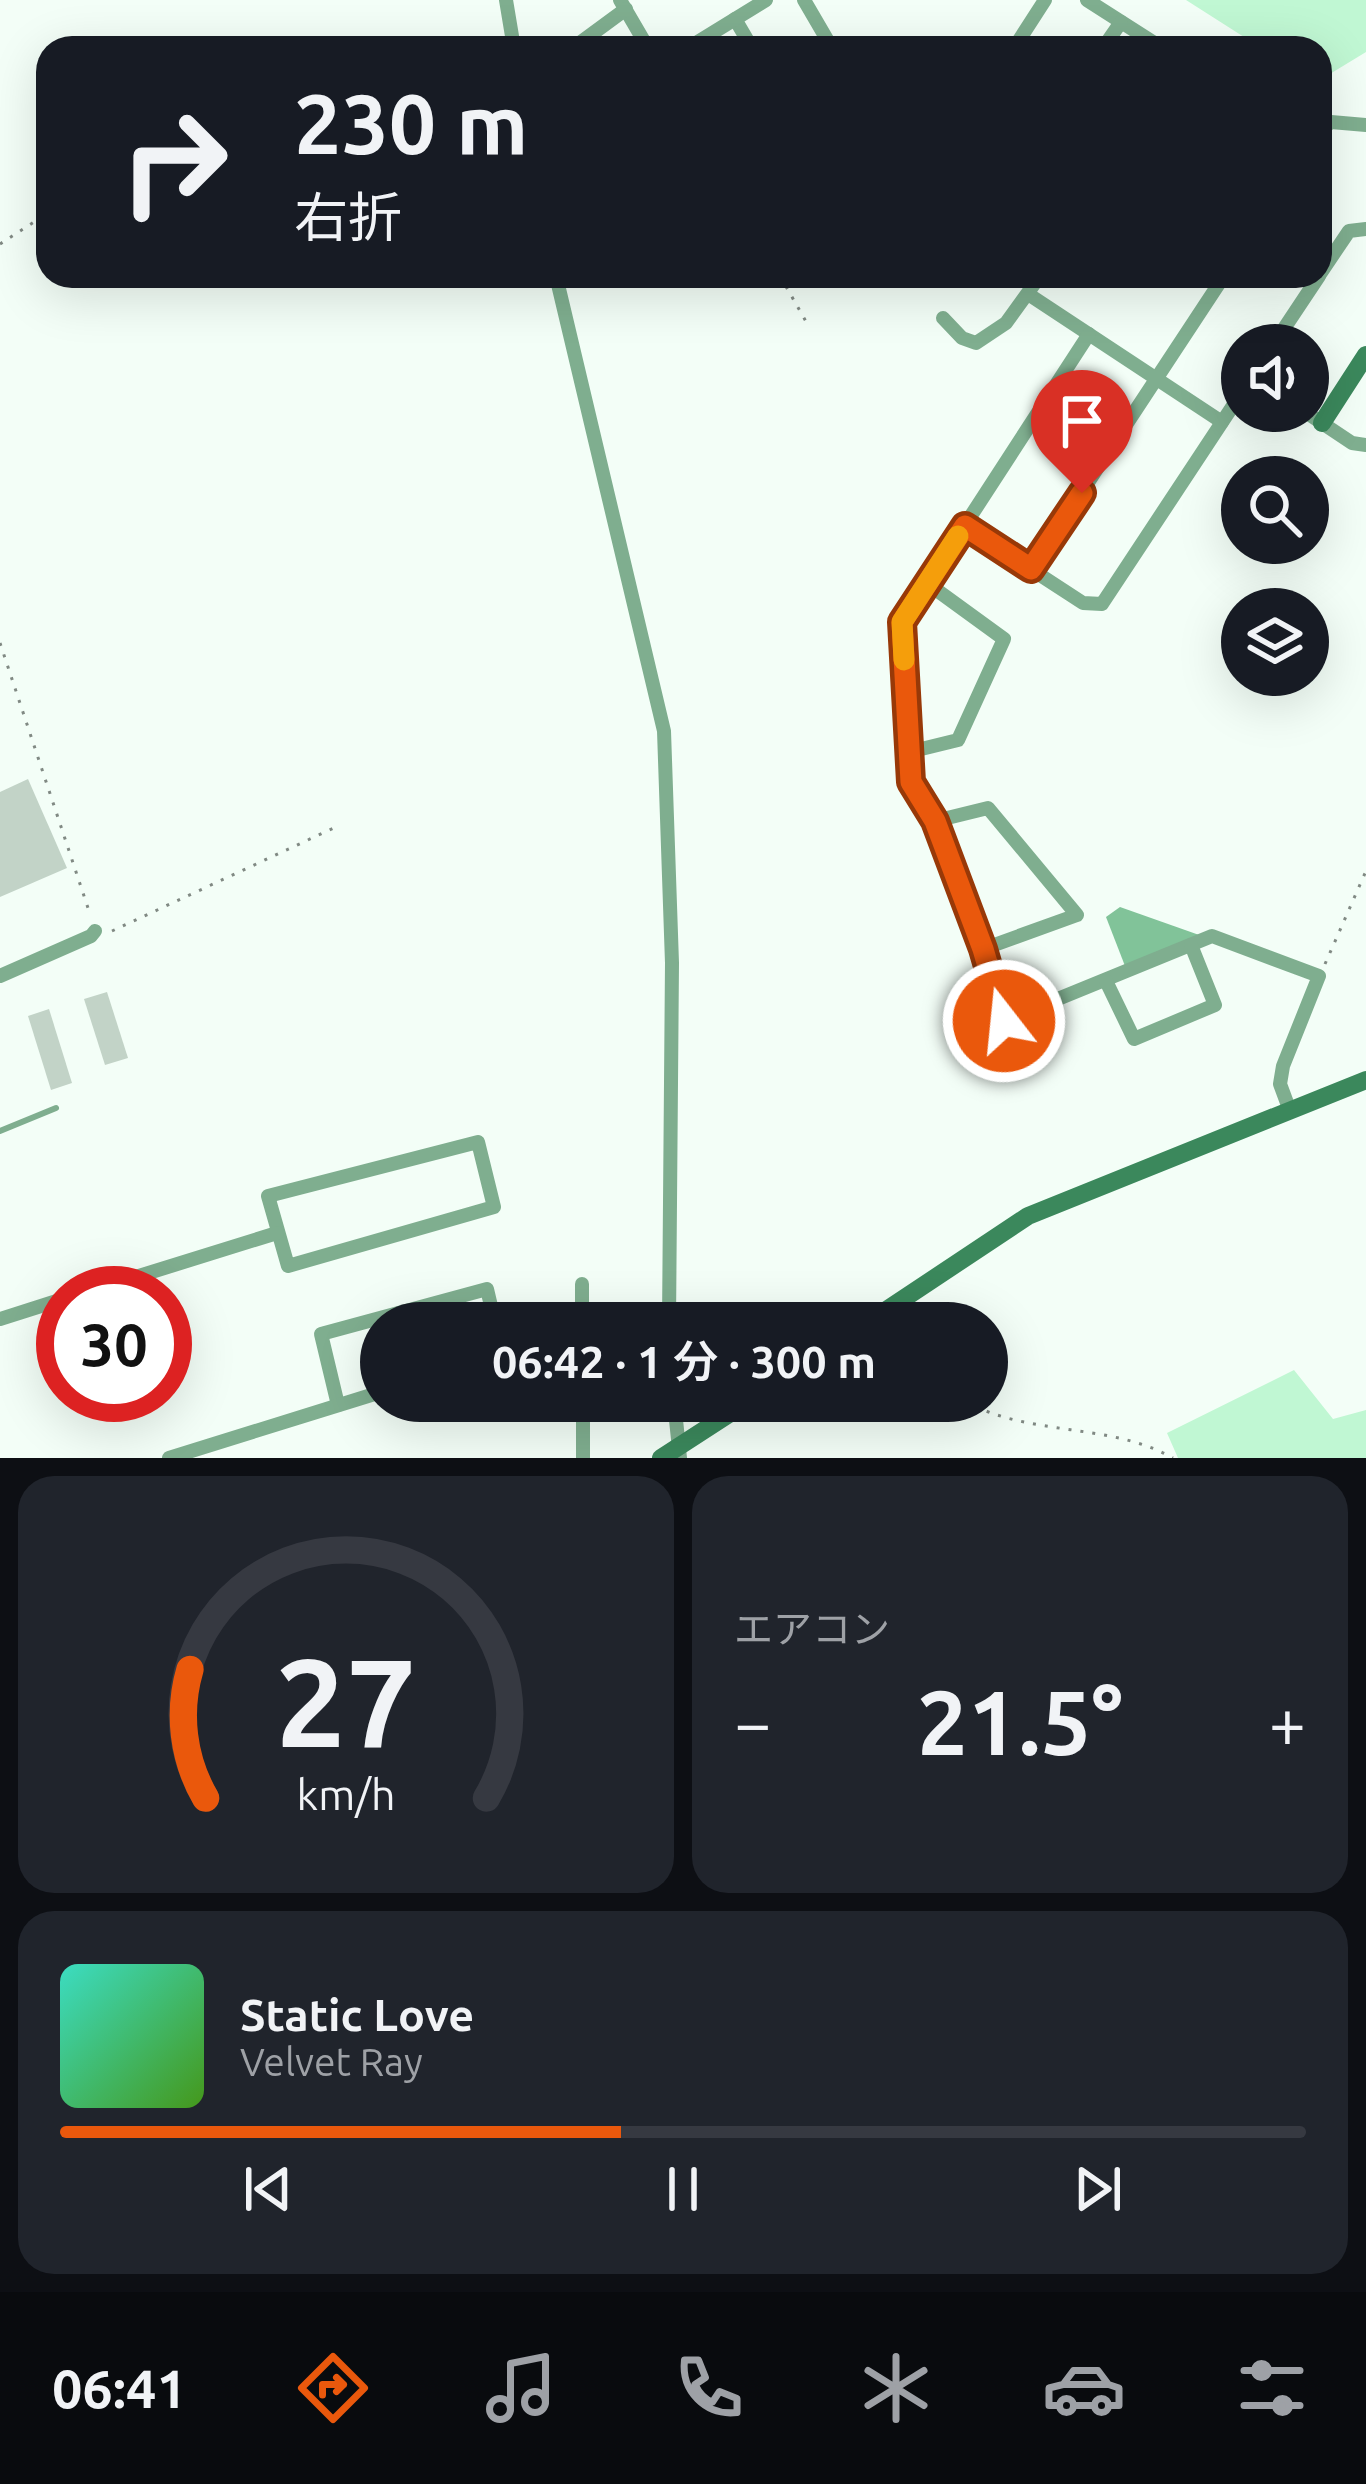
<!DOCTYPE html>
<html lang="ja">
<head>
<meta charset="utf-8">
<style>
  :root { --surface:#171b24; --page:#20242c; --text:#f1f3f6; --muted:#9ea1a6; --line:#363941; --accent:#ea580c }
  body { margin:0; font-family:Ubuntu,"Noto Sans JP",sans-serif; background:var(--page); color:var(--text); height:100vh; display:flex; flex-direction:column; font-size:45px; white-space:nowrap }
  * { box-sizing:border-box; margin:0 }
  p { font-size:39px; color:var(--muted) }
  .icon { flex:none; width:66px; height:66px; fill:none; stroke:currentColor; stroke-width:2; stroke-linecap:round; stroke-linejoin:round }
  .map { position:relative; height:1458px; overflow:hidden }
  .panel { display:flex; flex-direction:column; gap:18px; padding:18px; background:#0d0f14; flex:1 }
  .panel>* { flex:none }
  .banner { position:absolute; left:36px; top:36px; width:1296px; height:252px; border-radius:36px; box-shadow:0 12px 48px #0002; background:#171b24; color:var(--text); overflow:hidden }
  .buttons { position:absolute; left:1221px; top:324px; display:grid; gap:24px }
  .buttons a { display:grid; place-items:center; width:108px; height:108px; border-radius:50%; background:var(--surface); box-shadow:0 12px 48px #0002; font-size:60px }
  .speed { position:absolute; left:36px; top:1266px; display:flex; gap:24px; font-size:60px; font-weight:700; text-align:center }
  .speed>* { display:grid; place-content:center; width:156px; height:156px; border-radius:50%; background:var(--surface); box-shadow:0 12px 48px #0002; line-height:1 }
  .speed .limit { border:18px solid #d22; background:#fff; color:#111 }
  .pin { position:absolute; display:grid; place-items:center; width:102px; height:102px; color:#fff; margin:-123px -51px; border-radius:50% 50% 50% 0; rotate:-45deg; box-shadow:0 0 12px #0007 }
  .pin .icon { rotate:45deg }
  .me { position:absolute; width:132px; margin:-66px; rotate:344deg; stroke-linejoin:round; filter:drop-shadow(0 0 9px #0008) }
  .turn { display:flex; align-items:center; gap:42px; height:252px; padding:0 60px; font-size:54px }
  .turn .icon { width:156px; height:156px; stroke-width:2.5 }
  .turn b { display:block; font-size:84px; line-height:102px }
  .big { font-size:90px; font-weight:600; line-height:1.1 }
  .panel .card { flex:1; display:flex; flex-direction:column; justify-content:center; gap:18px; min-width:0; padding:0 42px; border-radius:36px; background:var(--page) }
  .panel .dial { align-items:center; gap:0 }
  .dial svg { height:312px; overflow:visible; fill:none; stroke:var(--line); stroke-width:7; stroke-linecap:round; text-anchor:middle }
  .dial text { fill:var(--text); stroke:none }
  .song { display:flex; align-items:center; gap:36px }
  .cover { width:144px; height:144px; border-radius:18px; background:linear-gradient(135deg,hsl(170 70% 55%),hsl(100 70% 35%)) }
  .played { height:12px; border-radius:6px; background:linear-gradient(90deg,var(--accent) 45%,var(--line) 45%) }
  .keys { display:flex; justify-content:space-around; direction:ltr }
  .heat { display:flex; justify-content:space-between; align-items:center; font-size:66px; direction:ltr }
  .panel .tiles { flex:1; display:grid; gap:18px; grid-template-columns:1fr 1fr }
  .card:last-child { grid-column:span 2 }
  .trip { position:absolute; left:360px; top:1302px; width:648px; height:120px; border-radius:60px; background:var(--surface); box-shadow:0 12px 48px #0002; font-weight:600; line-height:120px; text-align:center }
  .dock { display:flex; height:192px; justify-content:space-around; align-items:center; background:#090b0e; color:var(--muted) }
  .dock .icon { width:84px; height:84px }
  .dock .on { color:var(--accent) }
  .dock b { font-size:54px; color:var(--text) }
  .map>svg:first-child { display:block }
  .green { fill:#c0f7d3 }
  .water { fill:#81c399 }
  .building { fill:#c2d3c7 }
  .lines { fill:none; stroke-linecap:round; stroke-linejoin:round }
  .path { stroke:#808983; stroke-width:3; stroke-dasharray:3 9; stroke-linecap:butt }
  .lane { stroke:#7fae8f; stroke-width:6 }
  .street { stroke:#7fae8f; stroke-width:14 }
  .secondary { stroke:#3b885c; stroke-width:18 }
  .route-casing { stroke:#983908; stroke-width:30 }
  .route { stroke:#ea580c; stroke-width:21 }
  .slow { stroke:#f59e0b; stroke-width:21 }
</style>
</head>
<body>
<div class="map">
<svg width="1366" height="1458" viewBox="0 0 1366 1458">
  <rect width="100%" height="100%" fill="#f3fef7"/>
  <!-- green -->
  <g class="green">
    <path d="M1186,0h180v52l-46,28v-32h-68l-8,-11z"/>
    <path d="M1294,1370l39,49 33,-9v48h-188l-11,-25z"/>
  </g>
  <!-- water -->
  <path class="water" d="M1120,907l82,29 -77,30 -19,-49z"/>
  <!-- building -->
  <g class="building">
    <path d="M28,779l39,89 -67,29v-105z"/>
    <path d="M107,992l21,66 -23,7 -21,-66z"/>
    <path d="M49,1009l23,74 -21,7 -23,-74z"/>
  </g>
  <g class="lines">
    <!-- path -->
    <g class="path">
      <path d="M0,244l48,-31"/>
      <path d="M780,276l28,49"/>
      <path d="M0,643l90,271"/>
      <path d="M112,931l226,-105"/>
      <path d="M1325,964l41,-93"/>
      <path d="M965,1401c63,36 145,21 208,57"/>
    </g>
    <!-- lane -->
    <path class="lane" d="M0,1131l56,-23"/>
    <!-- street -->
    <g class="street">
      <path d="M506,0l8,48"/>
      <path d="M620,0l28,48"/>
      <path d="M804,0l28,48"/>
      <path d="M1087,0l75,48"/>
      <path d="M735,19l17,29"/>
      <path d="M573,48l53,-39"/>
      <path d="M688,48l78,-48"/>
      <path d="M1014,48l31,-48"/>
      <path d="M1103,48l18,-26"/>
      <path d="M1320,130l11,-8 35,3"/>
      <path d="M1320,274l29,-43 17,-2"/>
      <path d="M556,276l108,455 8,232 -3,360"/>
      <path d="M1028,294l194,128"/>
      <path d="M943,318l19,20 14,5 30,-20 34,-47"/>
      <path d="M1089,334l-187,288 9,160 24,39 48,128 21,72 208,-85 107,40 -36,90 -3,18 10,27"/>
      <path d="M1273,345l46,-69"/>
      <path d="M1304,411l48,32 14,2"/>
      <path d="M965,526l118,77 19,1 140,-212"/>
      <path d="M1031,569l193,-293"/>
      <path d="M909,752l49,-12 46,-101 -77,-56"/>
      <path d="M935,821l53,-13 89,107 -94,34"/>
      <path d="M0,976l91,-40 4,-5"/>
      <path d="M1106,981l28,58 81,-34 -24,-60"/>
      <path d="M478,1142l16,65 -206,59 -20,-70z"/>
      <path d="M582,1284v39"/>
      <path d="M84,1293l193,-60"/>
      <path d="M0,1319l63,-20"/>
      <path d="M583,1401v57"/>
      <path d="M674,1401l6,57"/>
      <path d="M338,1405l-17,-71 166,-45 8,34"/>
      <path d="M169,1458l212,-66"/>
    </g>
    <!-- secondary -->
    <g class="secondary">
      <path d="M1322,423l44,-68"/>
      <path d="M867,1323l161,-107 338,-136"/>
      <path d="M661,1458l88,-57"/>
    </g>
  </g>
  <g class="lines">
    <!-- route casing -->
    <g class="route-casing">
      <path id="route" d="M1004,1021l-21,-72 -48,-128 -24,-39 -9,-160 63,-96 66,43 51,-76"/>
    </g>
    <!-- route -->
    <use href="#route" class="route"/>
    <!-- slow -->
    <path class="slow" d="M904,660l-2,-38 56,-86"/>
  </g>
</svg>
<div class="buttons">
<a><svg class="icon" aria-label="sound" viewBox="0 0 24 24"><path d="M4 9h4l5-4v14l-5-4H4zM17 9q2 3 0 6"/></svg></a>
<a><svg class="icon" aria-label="search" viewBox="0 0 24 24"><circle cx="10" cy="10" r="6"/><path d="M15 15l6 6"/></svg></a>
<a><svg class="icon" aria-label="layers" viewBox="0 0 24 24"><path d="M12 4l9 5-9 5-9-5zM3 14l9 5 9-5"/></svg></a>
</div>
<div class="speed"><div class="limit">30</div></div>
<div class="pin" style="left:1082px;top:493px;background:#d93025"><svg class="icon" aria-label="arrive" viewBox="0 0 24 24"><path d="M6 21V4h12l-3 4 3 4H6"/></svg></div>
<svg class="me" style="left:1004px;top:1021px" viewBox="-20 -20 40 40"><circle r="17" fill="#ea580c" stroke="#fff" stroke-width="3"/><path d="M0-11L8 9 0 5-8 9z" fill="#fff"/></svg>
<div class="trip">06:42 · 1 分 · 300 m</div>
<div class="banner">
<div class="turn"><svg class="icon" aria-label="right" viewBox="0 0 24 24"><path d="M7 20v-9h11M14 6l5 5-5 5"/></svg><div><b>230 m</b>右折</div></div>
</div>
</div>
<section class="panel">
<div class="tiles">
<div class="card dial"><svg viewBox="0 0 100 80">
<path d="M14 69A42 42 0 1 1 86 69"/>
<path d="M14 69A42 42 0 0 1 10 36" stroke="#ea580c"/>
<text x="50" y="56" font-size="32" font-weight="700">27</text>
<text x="50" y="72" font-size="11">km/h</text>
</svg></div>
<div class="card"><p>エアコン</p>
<div class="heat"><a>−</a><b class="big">21.5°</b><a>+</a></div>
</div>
<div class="card">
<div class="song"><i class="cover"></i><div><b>Static Love</b><p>Velvet Ray</p></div></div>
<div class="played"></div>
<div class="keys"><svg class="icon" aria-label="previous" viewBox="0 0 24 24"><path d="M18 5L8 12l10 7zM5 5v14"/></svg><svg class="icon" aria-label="pause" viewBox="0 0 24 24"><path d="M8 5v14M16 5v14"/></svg><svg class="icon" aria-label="next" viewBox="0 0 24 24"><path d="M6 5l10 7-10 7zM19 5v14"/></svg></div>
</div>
</div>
</section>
<nav class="dock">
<b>06:41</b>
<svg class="icon on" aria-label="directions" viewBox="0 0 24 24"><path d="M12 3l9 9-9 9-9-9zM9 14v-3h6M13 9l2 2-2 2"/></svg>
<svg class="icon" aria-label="music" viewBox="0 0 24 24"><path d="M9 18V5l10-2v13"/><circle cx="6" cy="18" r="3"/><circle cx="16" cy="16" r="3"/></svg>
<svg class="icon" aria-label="phone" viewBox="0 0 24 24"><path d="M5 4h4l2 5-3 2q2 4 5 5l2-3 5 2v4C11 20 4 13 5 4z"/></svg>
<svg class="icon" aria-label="climate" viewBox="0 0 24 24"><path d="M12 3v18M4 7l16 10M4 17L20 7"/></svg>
<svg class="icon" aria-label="car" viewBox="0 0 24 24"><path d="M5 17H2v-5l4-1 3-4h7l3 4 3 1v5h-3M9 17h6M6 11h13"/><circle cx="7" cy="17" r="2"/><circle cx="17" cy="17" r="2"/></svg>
<svg class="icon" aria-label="filters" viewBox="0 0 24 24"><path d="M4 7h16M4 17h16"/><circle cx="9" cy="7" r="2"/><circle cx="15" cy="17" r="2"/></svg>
</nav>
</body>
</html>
